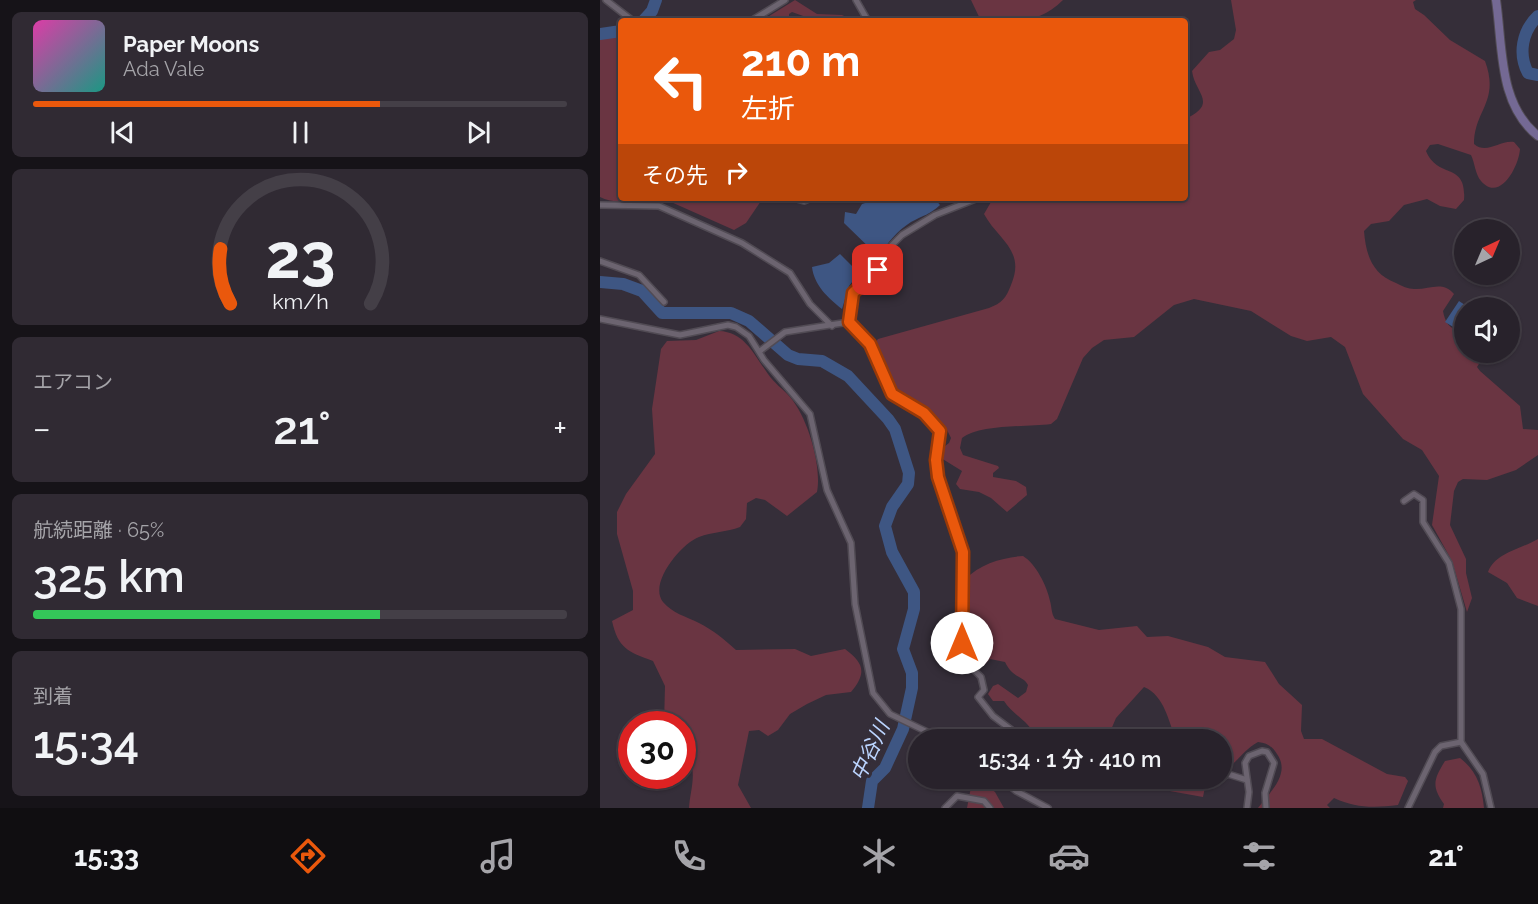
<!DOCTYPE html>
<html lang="ja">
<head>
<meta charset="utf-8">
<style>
  :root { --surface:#28222b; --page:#302a33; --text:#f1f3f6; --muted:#a5a4a9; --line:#443f47; --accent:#ea580c }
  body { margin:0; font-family:Raleway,"Noto Sans JP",sans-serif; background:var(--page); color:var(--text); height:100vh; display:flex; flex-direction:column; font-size:22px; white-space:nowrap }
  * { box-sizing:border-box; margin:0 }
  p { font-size:20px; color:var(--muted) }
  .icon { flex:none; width:33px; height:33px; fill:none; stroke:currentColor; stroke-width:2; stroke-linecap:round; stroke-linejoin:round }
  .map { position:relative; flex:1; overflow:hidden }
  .panel { display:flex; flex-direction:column; gap:12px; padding:12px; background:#161318; width:600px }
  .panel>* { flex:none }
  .top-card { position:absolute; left:18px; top:18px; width:570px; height:183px; border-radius:6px; box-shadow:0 2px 4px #0004,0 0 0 2px var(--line); background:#ea580c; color:#fff; overflow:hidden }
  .needle { width:39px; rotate:44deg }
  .controls { position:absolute; left:854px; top:219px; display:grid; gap:12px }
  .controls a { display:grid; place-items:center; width:66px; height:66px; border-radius:50%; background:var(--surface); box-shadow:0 2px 4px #0004,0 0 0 2px var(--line); font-size:30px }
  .speed { position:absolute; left:18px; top:711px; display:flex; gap:12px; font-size:30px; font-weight:700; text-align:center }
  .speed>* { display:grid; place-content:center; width:78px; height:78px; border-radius:50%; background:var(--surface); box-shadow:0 2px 4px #0004,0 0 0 2px var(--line); line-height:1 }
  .speed .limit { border:9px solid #d22; background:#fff; color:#111 }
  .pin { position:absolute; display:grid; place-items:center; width:51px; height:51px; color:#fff; margin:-26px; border-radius:12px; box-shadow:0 3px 9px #0006 }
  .me { position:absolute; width:66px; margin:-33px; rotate:0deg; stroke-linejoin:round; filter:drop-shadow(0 0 4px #0008) }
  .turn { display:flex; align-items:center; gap:21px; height:126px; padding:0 24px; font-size:27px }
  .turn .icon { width:78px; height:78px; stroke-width:2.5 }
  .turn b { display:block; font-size:42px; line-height:51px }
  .then { display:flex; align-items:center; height:57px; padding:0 24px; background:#0003; gap:12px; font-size:22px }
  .big { font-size:45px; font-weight:600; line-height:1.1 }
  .panel .widget { flex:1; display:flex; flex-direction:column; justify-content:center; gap:9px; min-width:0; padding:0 21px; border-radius:9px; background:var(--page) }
  .panel .dial { align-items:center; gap:0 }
  .dial svg { height:156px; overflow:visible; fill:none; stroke:var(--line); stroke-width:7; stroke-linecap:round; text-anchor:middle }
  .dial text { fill:var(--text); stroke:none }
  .song { display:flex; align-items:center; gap:18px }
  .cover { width:72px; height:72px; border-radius:9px; background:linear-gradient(135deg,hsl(320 70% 55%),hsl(170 70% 35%)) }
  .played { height:6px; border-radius:3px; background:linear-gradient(90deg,var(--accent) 65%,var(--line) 65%) }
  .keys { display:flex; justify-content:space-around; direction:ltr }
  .heat { display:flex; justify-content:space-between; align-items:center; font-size:33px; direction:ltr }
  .charge { height:9px; border-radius:4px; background:linear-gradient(90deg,#34c759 65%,var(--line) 0) }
  .trip { position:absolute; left:308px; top:729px; width:324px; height:60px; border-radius:30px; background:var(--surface); box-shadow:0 2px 4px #0004,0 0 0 2px var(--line); font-weight:600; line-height:60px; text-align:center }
  .tab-bar { display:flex; height:96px; justify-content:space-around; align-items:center; background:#100e11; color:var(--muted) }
  .tab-bar .icon { width:42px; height:42px }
  .tab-bar .current { color:var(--accent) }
  .tab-bar b { font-size:27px; color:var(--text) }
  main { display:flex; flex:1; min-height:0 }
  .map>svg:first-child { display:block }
  .green { fill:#6a3542 }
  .water { fill:#3e5683 }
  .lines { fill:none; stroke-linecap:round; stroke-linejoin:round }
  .river { stroke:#3e5683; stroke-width:12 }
  .street-casing { stroke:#514b54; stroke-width:8 }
  .secondary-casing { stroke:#514b54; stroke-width:10 }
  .street { stroke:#6c6470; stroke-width:5 }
  .secondary { stroke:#746994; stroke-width:8 }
  .route-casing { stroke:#983908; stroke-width:15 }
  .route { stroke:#ea580c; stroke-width:10 }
  .labels { text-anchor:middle; stroke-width:6; stroke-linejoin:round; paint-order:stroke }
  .water-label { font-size:21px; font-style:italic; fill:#bbd4fe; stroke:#352e39 }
</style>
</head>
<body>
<main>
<section class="panel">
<div class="widget">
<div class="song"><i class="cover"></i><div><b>Paper Moons</b><p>Ada Vale</p></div></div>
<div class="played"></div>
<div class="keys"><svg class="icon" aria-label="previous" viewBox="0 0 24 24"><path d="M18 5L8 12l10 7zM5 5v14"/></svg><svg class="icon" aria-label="pause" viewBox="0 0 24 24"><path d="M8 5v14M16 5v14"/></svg><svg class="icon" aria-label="next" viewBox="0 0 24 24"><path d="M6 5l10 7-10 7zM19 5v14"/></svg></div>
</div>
<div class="widget dial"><svg viewBox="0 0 100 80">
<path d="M14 69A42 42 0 1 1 86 69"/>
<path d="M14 69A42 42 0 0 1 9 41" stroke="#ea580c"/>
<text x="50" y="56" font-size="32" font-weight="700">23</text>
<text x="50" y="72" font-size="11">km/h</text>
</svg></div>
<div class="widget"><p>エアコン</p>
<div class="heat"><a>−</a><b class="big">21°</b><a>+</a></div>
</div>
<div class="widget"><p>航続距離 · 65%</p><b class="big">325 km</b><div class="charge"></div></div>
<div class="widget"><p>到着</p><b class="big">15:34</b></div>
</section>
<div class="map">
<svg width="938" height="808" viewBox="0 0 938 808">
  <rect width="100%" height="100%" fill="#352e39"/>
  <!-- green -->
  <g class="green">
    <path d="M195,0l22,14 25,1 13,6h-38l-25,-9 -3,2v7h-28z"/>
    <path d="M371,0h92c-25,25 -50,21 -82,21z"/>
    <path d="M631,0h185l-3,2 2,7 9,6 26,25 35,21c15,41 -11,49 -11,83 13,11 25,-4 40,-2l6,7c-1,17 -20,54 -39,32 -6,-7 -6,-18 -10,-26l-33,-11 -8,1 -4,6c12,29 41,10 38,49l-8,9 -16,-3 -13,-7 -23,6 -15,16 -18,3 -7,7c2,24 8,43 32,52 6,3 12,6 18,6 15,1 28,-9 40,5l-11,17c2,12 8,21 21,19v22l18,1v6l-5,8 3,4 40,35 3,23 15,1v25l-22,15 -29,10 -24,-1 -5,3 -4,9 -4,34 16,34v14l6,25 -5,14 -15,-51 -20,-36 7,-49 -17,-26 -19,-11 -40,-45 -18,-47 -14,-10 -24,4 -16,-5 -40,-25 -57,-12 -20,6 -40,32 -30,3 -12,8 -9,10 -26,61 -6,5c-23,3 -71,0 -89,14l-2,10 3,7 35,11 1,2 -6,5v4l23,4 10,6 1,8 -20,17 -16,-14 -12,-6 -19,-3 -4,-5 6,-13 -21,-13 -1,-8 9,-7 2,-5 -4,-8 -21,-19 -31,-19 -20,-44v-5l3,-4 111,-31c13,-5 17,-10 22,-23 15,-35 -13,-45 -27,-71l7,-12 9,-4h185v-79c34,-16 10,-25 7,-48l17,-19 11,-2 14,-11 2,-9z"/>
    <path d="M21,30v168h16c-13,4 -25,5 -37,-1v-165z"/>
    <path d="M62,198h101l-17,25 -12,7z"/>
    <path d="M119,331c26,1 35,24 49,43 6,9 15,15 22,23 18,21 32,69 27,95l-30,24 -22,-16 -9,-2 -9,5 -1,16 -6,8c-13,5 -28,5 -41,10 -17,6 -51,46 -36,65 9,11 24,15 36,21 14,7 25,16 37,27l59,-1 16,7 34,-7c19,14 22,24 6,43l-25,3 -19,9 -17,10 -12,16 -10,6 -9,-6 -10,1 -11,54 13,23h-62c1,-19 11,-41 -6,-57l-1,-27h-18l1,-38 -12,-25c-25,-9 -35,-13 -41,-40l21,-11v-19l-16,-57v-22l9,-18 29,-40 -3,-45 9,-60 6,-8 29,-1z"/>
    <path d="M938,539v67l-21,-8 -10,-15 -19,-11c7,-19 33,-23 50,-33z"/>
    <path d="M423,556c13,8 24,30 27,45 2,7 1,12 5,18l44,11 38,-4 10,11 21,-1 40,11 17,10 40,5 14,22 23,21 -1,26 3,8h18l65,35 18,3 3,4 -10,24c-24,3 -43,3 -64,-7l-7,7 3,3h-72c12,-16 33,-34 19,-54 -5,-8 -10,-11 -19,-12 -15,8 -22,23 -37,30v-32l-45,-1c-8,-18 -11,-43 -32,-52l-28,31 -9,21h-71c-5,-18 -23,-23 -32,-38h-11l-5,-7 5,-8 5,-2 20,14 8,-6 2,-7c-5,-10 -15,-6 -23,-23l-15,-3 -7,7 -7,-1 -9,-22 -1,-64c13,-15 38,-22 57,-23z"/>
    <path d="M860,758c17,13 22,29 24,50h-41l1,-4c-13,-18 -10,-25 1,-43z"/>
    <path d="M378,778l17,14 9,16h-37l5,-26z"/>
    <path d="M586,778l5,3 20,-2 -6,8 -2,10 -61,-11 -9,-4 -2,-3z"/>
  </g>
  <!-- water -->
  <g class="water">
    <path d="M281,198h53l6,7c-9,9 -18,11 -29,17 -14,9 -24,21 -32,35l-35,-34 1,-11 11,2 6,-10z"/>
    <path d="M240,254l19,19 -10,13 -7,23c-14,-11 -28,-24 -30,-42l17,-4z"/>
    <path d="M859,301l9,6 -4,1v22l-4,1 -15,-9z"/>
  </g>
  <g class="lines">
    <!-- river -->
    <g class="river">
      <path d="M938,16c-16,15 -20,38 -10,57l10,2"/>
      <path d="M43,21l9,-10 4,-11"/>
      <path d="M0,34l21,-3"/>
      <path d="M0,282l23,2 19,7 20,22h69l18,8 39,34 10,4 24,2 26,15 40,43 7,10 14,44 -1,11 -16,23 -7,19 7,26 22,40v17l-11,40 9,24v15l-9,41 -18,39 -13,13 -4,27"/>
    </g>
    <!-- street casing -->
    <g class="street-casing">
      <g id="street">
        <path d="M6,0l27,21"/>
        <path d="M256,0l12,21"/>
        <path d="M151,21l34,-21"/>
        <path d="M193,198l11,3 7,-3"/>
        <path d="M0,205l59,1 83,37 48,30 20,31 22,22"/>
        <path d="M0,261l39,14 25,27"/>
        <path d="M0,319l80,16 48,-10 8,2 13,9 15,24 46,54 17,76 24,53 4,61 18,89 17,21 54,26"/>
        <path d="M249,322l21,22 22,50 32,19 16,18 -4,29 2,17 25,75 -1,91 5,20 14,14 3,13 -6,7 15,19 32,24"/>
        <path d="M160,351l25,-19 64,-10 4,-29 25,-23 14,-25 10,-10 33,-20 43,-17"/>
        <path d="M804,501l10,-7 9,6v22l26,41 12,46v133l22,32 8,34"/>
        <path d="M400,778l16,13 32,17"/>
        <path d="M572,778l21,9 27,-9"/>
        <path d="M621,778l7,-4 19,6"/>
        <path d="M345,808l12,-12 27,5 6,7"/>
        <path d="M647,808l2,-16 -4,-29 4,-7 13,-5 5,1 7,11 -9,30 1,15"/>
        <path d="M808,808l27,-56 6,-6 20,-4"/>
      </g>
    </g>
    <!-- secondary casing -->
    <g class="secondary-casing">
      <path id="secondary" d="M896,0c7,47 2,104 42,136"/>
    </g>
    <!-- street -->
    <use href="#street" class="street"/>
    <!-- secondary -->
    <use href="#secondary" class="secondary"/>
  </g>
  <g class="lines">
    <!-- route casing -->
    <g class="route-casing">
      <path id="route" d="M278,270l-25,23 -4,29 21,22 22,50 32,19 16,18 -4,29 2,17 25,75 -1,91"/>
    </g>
    <!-- route -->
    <use href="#route" class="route"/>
  </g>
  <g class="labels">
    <!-- water labels -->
    <g class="water-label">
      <text transform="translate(270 751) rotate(-65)" y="7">中谷川</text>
    </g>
  </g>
</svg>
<div class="controls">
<a><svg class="needle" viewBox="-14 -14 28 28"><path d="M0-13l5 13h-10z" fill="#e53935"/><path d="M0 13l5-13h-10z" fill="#a5a4a9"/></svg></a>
<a><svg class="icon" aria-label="sound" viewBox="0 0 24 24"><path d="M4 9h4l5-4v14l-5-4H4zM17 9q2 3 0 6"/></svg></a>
</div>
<div class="speed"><div class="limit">30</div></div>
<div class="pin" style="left:278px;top:270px;background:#d93025"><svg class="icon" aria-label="arrive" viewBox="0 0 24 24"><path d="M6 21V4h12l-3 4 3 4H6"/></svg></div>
<svg class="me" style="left:362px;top:643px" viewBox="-20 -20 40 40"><circle r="19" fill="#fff"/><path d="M0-13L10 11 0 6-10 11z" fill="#ea580c"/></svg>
<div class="trip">15:34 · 1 分 · 410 m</div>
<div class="top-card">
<div class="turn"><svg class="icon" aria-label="left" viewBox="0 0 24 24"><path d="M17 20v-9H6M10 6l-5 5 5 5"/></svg><div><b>210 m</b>左折</div></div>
<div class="then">その先<svg class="icon" aria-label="right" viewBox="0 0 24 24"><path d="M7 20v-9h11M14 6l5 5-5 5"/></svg></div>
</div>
</div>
</main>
<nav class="tab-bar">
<b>15:33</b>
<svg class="icon current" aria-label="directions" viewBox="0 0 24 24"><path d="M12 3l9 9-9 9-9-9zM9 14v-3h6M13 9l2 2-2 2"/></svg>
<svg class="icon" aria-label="music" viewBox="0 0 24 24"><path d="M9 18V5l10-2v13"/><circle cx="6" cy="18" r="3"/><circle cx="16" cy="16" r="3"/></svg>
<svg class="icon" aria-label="phone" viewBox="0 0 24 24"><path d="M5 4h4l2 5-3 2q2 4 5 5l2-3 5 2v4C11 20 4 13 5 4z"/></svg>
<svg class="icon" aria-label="climate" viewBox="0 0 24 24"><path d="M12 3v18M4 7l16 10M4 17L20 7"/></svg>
<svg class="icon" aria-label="car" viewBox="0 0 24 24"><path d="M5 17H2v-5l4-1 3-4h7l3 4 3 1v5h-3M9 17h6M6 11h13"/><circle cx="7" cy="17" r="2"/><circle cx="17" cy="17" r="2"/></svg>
<svg class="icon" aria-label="filters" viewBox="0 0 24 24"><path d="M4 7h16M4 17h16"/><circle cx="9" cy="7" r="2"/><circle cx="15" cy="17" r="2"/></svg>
<b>21°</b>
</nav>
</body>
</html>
